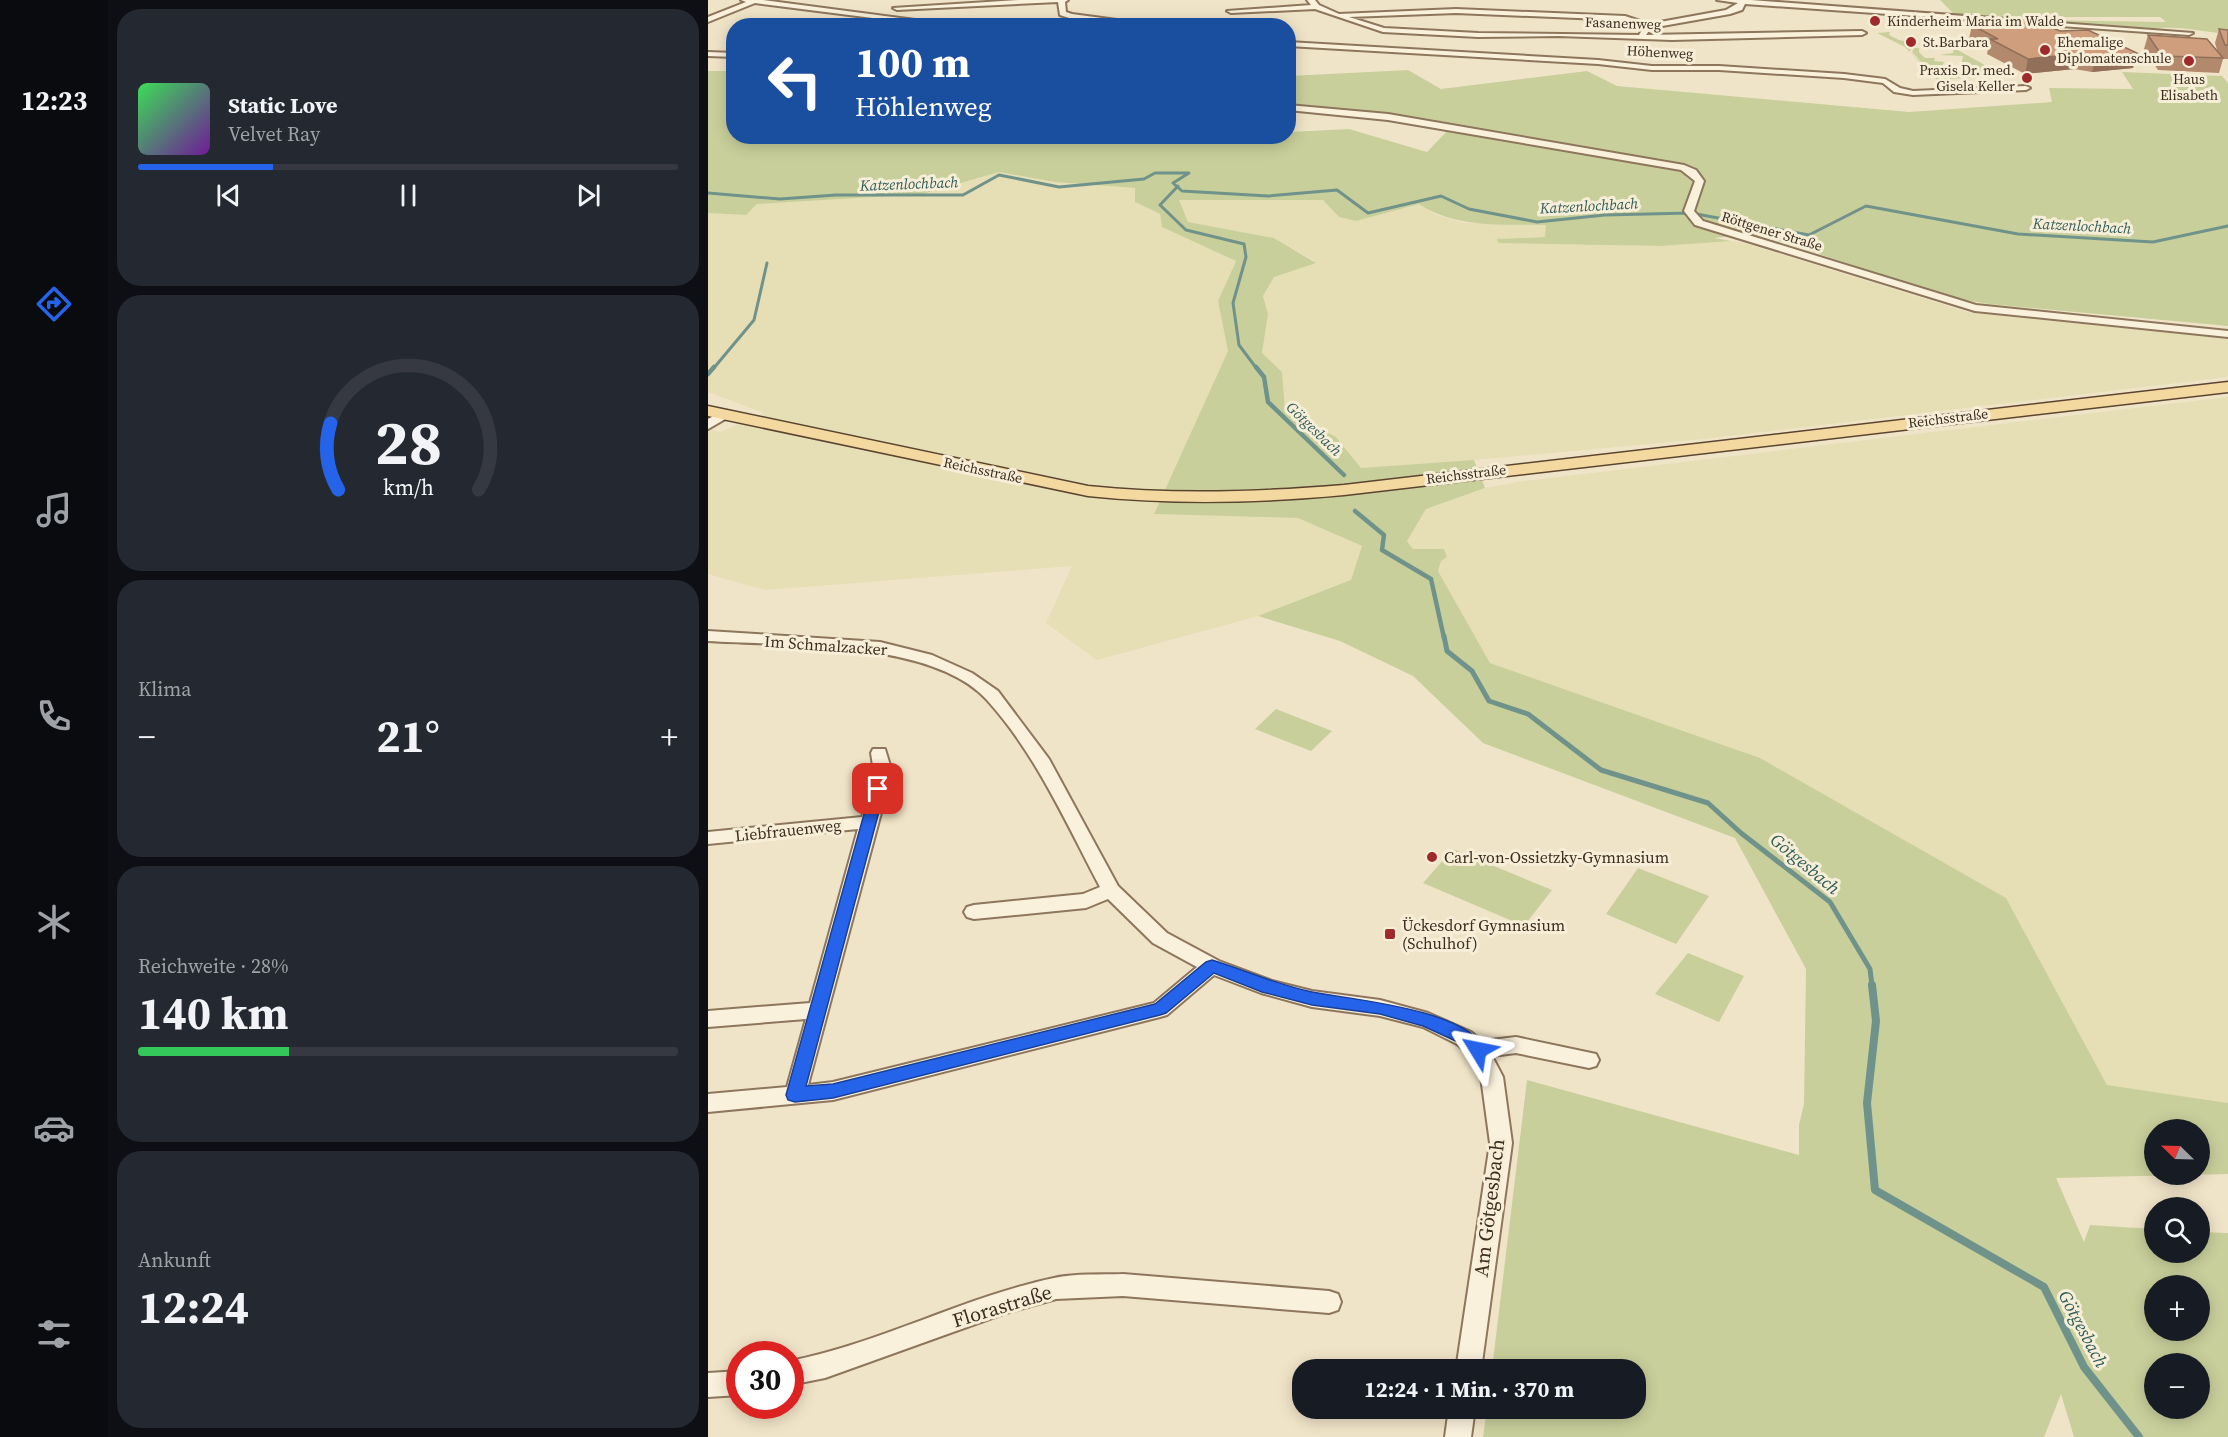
<!DOCTYPE html>
<html lang="de">
<head>
<meta charset="utf-8">
<style>
  :root { --surface:#171b24; --page:#242831; --text:#f1f3f6; --muted:#9ea1a6; --line:#363941; --accent:#2563eb }
  body { margin:0; font-family:"Source Serif 4",serif; background:var(--page); color:var(--text); height:100vh; display:flex; flex-direction:column; font-size:22px; white-space:nowrap }
  * { box-sizing:border-box; margin:0 }
  p { font-size:20px; color:var(--muted) }
  .icon { flex:none; width:33px; height:33px; fill:none; stroke:currentColor; stroke-width:2; stroke-linecap:round; stroke-linejoin:round }
  .map { position:relative; flex:1; overflow:hidden }
  .sheet { display:flex; flex-direction:column; gap:9px; padding:9px; background:#0d0f14; width:600px }
  .sheet>* { flex:none }
  .guide { position:absolute; left:18px; top:18px; width:570px; height:126px; border-radius:24px; box-shadow:0 3px 15px #0003; background:#1a4fa0; color:#fff; overflow:hidden }
  .needle { width:39px; rotate:293deg }
  .fabs { position:absolute; left:1436px; top:1119px; display:grid; gap:12px }
  .fabs a { display:grid; place-items:center; width:66px; height:66px; border-radius:50%; background:var(--surface); box-shadow:0 3px 15px #0003; font-size:30px }
  .speed { position:absolute; left:18px; top:1341px; display:flex; gap:12px; font-size:30px; font-weight:700; text-align:center }
  .speed>* { display:grid; place-content:center; width:78px; height:78px; border-radius:50%; background:var(--surface); box-shadow:0 3px 15px #0003; line-height:1 }
  .speed .limit { border:9px solid #d22; background:#fff; color:#111 }
  .pin { position:absolute; display:grid; place-items:center; width:51px; height:51px; color:#fff; margin:-26px; border-radius:12px; box-shadow:0 3px 9px #0006 }
  .me { position:absolute; width:66px; margin:-33px; rotate:305deg; stroke-linejoin:round; filter:drop-shadow(0 0 4px #0008) }
  .turn { display:flex; align-items:center; gap:21px; height:126px; padding:0 30px; font-size:27px }
  .turn .icon { width:78px; height:78px; stroke-width:2.5 }
  .turn b { display:block; font-size:42px; line-height:51px }
  .big { font-size:45px; font-weight:700; line-height:1.1 }
  .sheet .card { flex:1; display:flex; flex-direction:column; justify-content:center; gap:9px; min-width:0; padding:0 21px; border-radius:24px; background:var(--page) }
  .sheet .dial { align-items:center; gap:0 }
  .dial svg { height:156px; overflow:visible; fill:none; stroke:var(--line); stroke-width:7; stroke-linecap:round; text-anchor:middle }
  .dial text { fill:var(--text); stroke:none }
  .song { display:flex; align-items:center; gap:18px }
  .cover { width:72px; height:72px; border-radius:9px; background:linear-gradient(135deg,hsl(130 70% 55%),hsl(280 70% 35%)) }
  .played { height:6px; border-radius:3px; background:linear-gradient(90deg,var(--accent) 25%,var(--line) 25%) }
  .keys { display:flex; justify-content:space-around; direction:ltr }
  .heat { display:flex; justify-content:space-between; align-items:center; font-size:33px; direction:ltr }
  .charge { height:9px; border-radius:4px; background:linear-gradient(90deg,#34c759 28%,var(--line) 0) }
  .trip { position:absolute; left:584px; top:1359px; width:354px; height:60px; border-radius:24px; background:var(--surface); box-shadow:0 3px 15px #0003; font-weight:700; line-height:60px; text-align:center }
  main { display:flex; flex:1; min-height:0 }
  .dock { display:flex; flex-direction:column; width:108px; justify-content:space-around; align-items:center; background:#090b0e; color:var(--muted) }
  .dock .icon { width:42px; height:42px }
  .dock .current { color:var(--accent) }
  .dock b { font-size:27px; color:var(--text) }
  .map>svg:first-child { display:block }
  .farmland { fill:#e6deb5 }
  .green { fill:#c9cf9b; fill-rule:evenodd }
  .lines { fill:none; stroke-linecap:round; stroke-linejoin:round }
  .stream-far3 { stroke:#6f938a; stroke-width:3 }
  .stream-far2 { stroke:#6f938a; stroke-width:4.5 }
  .stream-far1 { stroke:#6f938a; stroke-width:5 }
  .stream { stroke:#6f938a; stroke-width:8 }
  .minor-casing { stroke:#8d765c; stroke-width:4 }
  .major-casing { stroke:#5b4430; stroke-width:3 }
  .minor { fill:#faf1dc; fill-rule:evenodd }
  .major { fill:#f3d9a0; fill-rule:evenodd }
  .wall { fill:#b2896c }
  .shaded-wall { fill:#916f58 }
  .building { fill:#cf9f7d; stroke:#916f58; stroke-width:1.5 }
  .route { fill:#2563eb; stroke:#184099; stroke-width:1.5 }
  .poi-dot { fill:#9e2a2b; stroke:#f7eed8; stroke-width:2 }
  .labels { text-anchor:middle; stroke-width:6; stroke-linejoin:round; paint-order:stroke }
  .far-poi-label { font-size:14px; fill:#3d2e20; stroke:#f7eed8; text-anchor:start }
  .far-street-label { font-size:14px; fill:#3d2e20; stroke:#f7eed8 }
  .far-water-label { font-size:15px; font-style:italic; fill:#2f5d5a; stroke:#f7eed8 }
  .street-label { font-size:16px; fill:#3d2e20; stroke:#f7eed8 }
  .poi-label { font-size:16px; fill:#3d2e20; stroke:#f7eed8; text-anchor:start }
  .water-label { font-size:18px; font-style:italic; fill:#2f5d5a; stroke:#f7eed8 }
  .near-street-label { font-size:20px; fill:#3d2e20; stroke:#f7eed8 }
</style>
</head>
<body>
<main>
<nav class="dock">
<b>12:23</b>
<svg class="icon current" aria-label="directions" viewBox="0 0 24 24"><path d="M12 3l9 9-9 9-9-9zM9 14v-3h6M13 9l2 2-2 2"/></svg>
<svg class="icon" aria-label="music" viewBox="0 0 24 24"><path d="M9 18V5l10-2v13"/><circle cx="6" cy="18" r="3"/><circle cx="16" cy="16" r="3"/></svg>
<svg class="icon" aria-label="phone" viewBox="0 0 24 24"><path d="M5 4h4l2 5-3 2q2 4 5 5l2-3 5 2v4C11 20 4 13 5 4z"/></svg>
<svg class="icon" aria-label="climate" viewBox="0 0 24 24"><path d="M12 3v18M4 7l16 10M4 17L20 7"/></svg>
<svg class="icon" aria-label="car" viewBox="0 0 24 24"><path d="M5 17H2v-5l4-1 3-4h7l3 4 3 1v5h-3M9 17h6M6 11h13"/><circle cx="7" cy="17" r="2"/><circle cx="17" cy="17" r="2"/></svg>
<svg class="icon" aria-label="filters" viewBox="0 0 24 24"><path d="M4 7h16M4 17h16"/><circle cx="9" cy="7" r="2"/><circle cx="15" cy="17" r="2"/></svg>
</nav>
<section class="sheet">
<div class="card">
<div class="song"><i class="cover"></i><div><b>Static Love</b><p>Velvet Ray</p></div></div>
<div class="played"></div>
<div class="keys"><svg class="icon" aria-label="previous" viewBox="0 0 24 24"><path d="M18 5L8 12l10 7zM5 5v14"/></svg><svg class="icon" aria-label="pause" viewBox="0 0 24 24"><path d="M8 5v14M16 5v14"/></svg><svg class="icon" aria-label="next" viewBox="0 0 24 24"><path d="M6 5l10 7-10 7zM19 5v14"/></svg></div>
</div>
<div class="card dial"><svg viewBox="0 0 100 80">
<path d="M14 69A42 42 0 1 1 86 69"/>
<path d="M14 69A42 42 0 0 1 10 35" stroke="#2563eb"/>
<text x="50" y="56" font-size="32" font-weight="700">28</text>
<text x="50" y="72" font-size="11">km/h</text>
</svg></div>
<div class="card"><p>Klima</p>
<div class="heat"><a>−</a><b class="big">21°</b><a>+</a></div>
</div>
<div class="card"><p>Reichweite · 28%</p><b class="big">140 km</b><div class="charge"></div></div>
<div class="card"><p>Ankunft</p><b class="big">12:24</b></div>
</section>
<div class="map">
<svg width="1520" height="1437" viewBox="0 0 1520 1437">
  <rect width="100%" height="100%" fill="#f0e4c8"/>
  <!-- farmland -->
  <g class="farmland">
    <path d="M291,172l56,10 80,6v14l25,12 2,13 74,33 -18,41 10,50 -74,163 145,4 64,29 -12,33 -93,36 -161,44 -51,-37 26,-57 -307,24 -57,-16v-145l13,3 43,-19 -56,-21v-179l38,2 11,-11 166,-10z"/>
    <path d="M470,199l145,1 16,17 17,4 63,-17 17,11 29,8 81,1v13l-49,2 1,4 163,3 70,-5 13,2 223,69 261,27v38l-524,62 -230,21 -113,8 -25,-31 -51,-27 -3,-38 -20,-18 6,-40 -5,-18 11,-19 42,-15 -42,-24 -86,-16z"/>
    <path d="M1520,397v706l-121,-18 -101,-187 -246,-140 -270,-95 -52,-92 3,-10 -28,-12 -6,-8 19,-32 59,-21 38,-7z"/>
  </g>
  <!-- green -->
  <g class="green">
    <path d="M1232,0h288v34c-27,-2 -49,-9 -76,-5l-197,-14zM1324,17h128l6,5 -132,-2z"/>
    <path d="M1182,32l-1,3 10,5 21,4 -8,1 -2,7 15,14 -13,-14 2,-4h5v4l6,6h10l-1,3 10,1 -3,7 -8,-1 4,5 30,1 2,-8 -8,-1 2,-9 -24,-1 14,-2 1,-5 49,27 -66,5 -32,-33 -28,-14z"/>
    <path d="M700,70l33,19 146,-18 30,15 292,26 143,-10 -3,-14 84,1 -11,-17 100,4 6,7v243l-239,-22 -35,-6 -197,-64 -43,4 17,3 -70,5 -163,-3 -1,-4 48,-2 1,-12c-44,-1 -89,4 -127,-21l-63,17 -17,-4 -16,-17h-144l9,22 86,16 42,25 -42,14 -11,19 5,18 -6,39 20,19 3,38 51,27 25,31 113,-8 11,28 -59,21 -19,32 6,8h31l3,8 -6,4 -3,10 52,92 270,95 246,140 101,187 121,18v71l-172,4 28,64 6,-17 64,4v23h45v-20l29,1v204h-154l-13,-43 -17,43h-561l4,-28 148,-1v-38l-143,-1 35,-289 272,75v-30l5,-21 2,-135 -71,-131 -252,-95 -70,-67 -73,-35 -82,-25 93,-36 11,-34 -64,-28 -144,-4 74,-163 -10,-50 18,-40 -74,-34 -2,-13 -25,-12v-14l-80,-6 -56,-10 -76,22 -166,10 -11,11 -38,-2v-142h25l1,65h554l1,-4 60,-3 78,23 24,-25 -162,-21v-30zM1446,1130h45v44h-45zM1446,1286h45v44h-45zM1446,1364h45v44h-45z"/>
    <path d="M568,709l56,22 -21,20 -56,-22z"/>
    <path d="M745,849l99,41 -28,36 -101,-43z"/>
    <path d="M930,868l71,28 -33,48 -70,-30z"/>
    <path d="M980,953l56,23 -25,46 -64,-28z"/>
  </g>
  <g class="lines">
    <!-- stream-far3 -->
    <g class="stream-far3">
      <path d="M470,186l-18,19 26,25 58,14 2,13 -13,46 6,42 18,24"/>
      <path d="M0,193l72,6 56,-4h127l36,-20 60,12 85,-8 11,-6h34l-16,10 9,8 86,5 69,-6 31,23 73,-17 28,13 68,13 68,-7 86,-2 118,22 57,-29 152,28 135,8 75,-16"/>
      <path d="M5,369l41,-49 13,-57"/>
    </g>
    <!-- stream-far2 -->
    <g class="stream-far2">
      <path d="M548,367l8,10 4,25 76,73"/>
      <path d="M0,374l6,-7"/>
      <path d="M647,511l29,24 -2,15 49,29 13,59"/>
    </g>
    <!-- stream-far1 -->
    <path class="stream-far1" d="M736,636l3,15 25,20 17,30 39,13 73,56 107,33 33,30 89,69 40,67 2,17"/>
    <!-- stream -->
    <path class="stream" d="M1164,985l4,36 -9,82 8,87 169,97 40,80 55,70"/>
    <!-- minor casing -->
    <g class="minor-casing">
      <g id="minor">
        <path d="M33,0h22l198,26h-25l-181,-23 -47,19v-5l38,-15z"/>
        <path d="M311,0h49l-3,2 1,10 6,2 90,12c-32,0 -71,0 -102,-11l-2,-13 -161,8 -4,-2z"/>
        <path d="M599,0h8l4,5 20,9 117,-5 169,7 24,8 77,-14 12,-7 -21,-3h34l442,33 -4,2 -444,-31 -3,6 -12,4 -79,14 -5,7 216,-4 4,2 -4,2 -190,5 -114,-4 -80,1 -95,-5 -68,-23 -84,4 -4,-2 84,-6zM748,13l169,7 19,7 -5,8 -161,-2 -94,-5 -35,-11z"/>
        <path d="M580,42l310,18 54,6h67l125,8 41,5 15,9 13,3 113,-5 4,2 -4,2 -113,5 -19,-3 -11,-9 -39,-5 -125,-8h-67l-54,-6 -310,-18z"/>
        <path d="M0,52l26,1v4l-26,-1z"/>
        <path d="M580,105l100,9 296,51 12,5 8,11 -10,30 9,10 273,84 252,26v6l-253,-26 -280,-86 -11,-14 11,-30 -14,-11 -293,-50 -100,-10z"/>
        <path d="M15,411l6,4 -2,3 -19,11v-10z"/>
        <path d="M0,631l172,11 52,13 40,18 26,18 51,68 69,127 49,47 52,28 53,20 40,10 68,9 48,13 43,19 11,9 34,-4 80,17 3,6 -3,6 -7,2 -73,-15 -24,3 11,21 9,66 -31,227h-25l34,-227 -9,-66 -10,-21 -14,-12 -34,-17 -43,-11 -68,-9 -51,-14 -47,-18 -47,40 -7,2 -327,83 -125,12v-18l79,-7 19,-68 -98,8v-16l102,-8 48,-174 -150,15v-12l154,-15 12,-45 -3,-19 2,-4h12l7,23 -84,313 25,-3 321,-79 43,-36 -44,-24 -45,-44 -22,9 -112,11 -7,-2 -3,-5 3,-5 7,-2 109,-11 17,-7c-34,-64 -64,-133 -113,-187 -54,-60 -202,-54 -279,-59z"/>
        <path d="M415,1274l206,17 9,3 3,8 -3,8 -9,3 -206,-17 -67,3 -50,14 -181,65 -35,7v-24c91,-18 174,-64 264,-83 22,-5 47,-3 69,-4z"/>
        <path d="M32,1371v24l-32,2v-24z"/>
        <path d="M741,1408h26l-4,29h-26z"/>
      </g>
    </g>
    <!-- major casing -->
    <g class="major-casing">
      <path id="major" d="M1520,382v10l-884,103c-86,8 -170,10 -256,1l-380,-80v-10l380,80c86,9 170,6 256,-1z"/>
    </g>
    <!-- minor -->
    <use href="#minor" class="minor"/>
    <!-- major -->
    <use href="#major" class="major"/>
  </g>
  <!-- wall -->
  <g class="wall">
    <path d="M1264,25l88,6 77,22 -4,15 -41,4 -18,-3 -49,5 -38,-20 1,-5 -19,-10z"/>
    <path d="M1511,29l9,1v29h-5l-4,14 -61,-3 -14,-21 4,-14 70,18 -3,-10z"/>
  </g>
  <!-- shaded-wall -->
  <g class="shaded-wall">
    <path d="M1429,53l-4,15 -41,4 4,-14z"/>
    <path d="M1369,54l-3,15 -49,5 3,-15z"/>
  </g>
  <!-- building -->
  <g class="building">
    <path d="M1320,18l32,13 28,-1 49,23 -41,5 -19,-4 -49,5 -38,-20h8l-26,-14z"/>
    <path d="M1511,29l9,1v15h-3z"/>
    <path d="M1440,35l59,4 16,19 -61,-2z"/>
  </g>
  <!-- route -->
  <path class="route" d="M170,784l7,5 -79,297 27,-2 322,-80 51,-42 6,-2c33,10 65,25 100,32 42,8 153,17 175,58l-3,5 -6,2 -20,-15 -35,-16 -43,-12 -68,-9 -50,-13 -48,-19 -48,40 -6,2 -327,83 -38,4 -7,-2 -2,-5 85,-306z"/>
  <!-- markers -->
  <g class="poi-dot">
    <circle cx="1167" cy="21" r="6"/>
    <circle cx="1203" cy="42" r="6"/>
    <circle cx="1337" cy="50" r="6"/>
    <circle cx="1481" cy="61" r="6"/>
    <circle cx="1319" cy="78" r="6"/>
    <circle cx="724" cy="857" r="6"/>
    <rect x="676" y="928" width="12" height="12" rx="3"/>
  </g>
  <g class="labels">
    <!-- far-poi labels -->
    <g class="far-poi-label">
      <text x="1179" y="26">Kinderheim Maria im Walde</text>
      <text x="1215" y="47">St.Barbara</text>
      <text x="1349" y="47">Ehemalige<tspan x="1349" dy="16">Diplomatenschule</tspan></text>
      <text x="1307" y="75" text-anchor="end">Praxis Dr. med.<tspan x="1307" dy="16">Gisela Keller</tspan></text>
      <text x="1481" y="84" text-anchor="middle">Haus<tspan x="1481" dy="16">Elisabeth</tspan></text>
    </g>
    <!-- far-street labels -->
    <g class="far-street-label">
      <text transform="translate(915 23) rotate(2)" y="5">Fasanenweg</text>
      <text transform="translate(952 52) rotate(3)" y="5">Höhenweg</text>
      <text transform="translate(1064 231) rotate(17)" y="5">Röttgener Straße</text>
      <text transform="translate(1240 418) rotate(-7)" y="5">Reichsstraße</text>
      <text transform="translate(275 470) rotate(12)" y="5">Reichsstraße</text>
      <text transform="translate(758 474) rotate(-7)" y="5">Reichsstraße</text>
    </g>
    <!-- far-water labels -->
    <g class="far-water-label">
      <text transform="translate(201 184) rotate(-2)" y="5">Katzenlochbach</text>
      <text transform="translate(881 206) rotate(-3)" y="5">Katzenlochbach</text>
      <text transform="translate(1374 226) rotate(3)" y="5">Katzenlochbach</text>
      <text transform="translate(606 429) rotate(44)" y="5">Götgesbach</text>
    </g>
    <!-- street labels -->
    <g class="street-label">
      <text transform="translate(118 645) rotate(4)" y="6">Im Schmalzacker</text>
      <text transform="translate(80 830) rotate(-6)" y="6">Liebfrauenweg</text>
    </g>
    <!-- poi labels -->
    <g class="poi-label">
      <text x="736" y="863">Carl-von-Ossietzky-Gymnasium</text>
      <text x="694" y="931">Ückesdorf Gymnasium<tspan x="694" dy="18">(Schulhof)</tspan></text>
    </g>
    <!-- water labels -->
    <g class="water-label">
      <text transform="translate(1097 864) rotate(40)" y="6">Götgesbach</text>
      <text transform="translate(1375 1329) rotate(62)" y="6">Götgesbach</text>
    </g>
    <!-- near-street labels -->
    <g class="near-street-label">
      <text transform="translate(781 1208) rotate(-83)" y="7">Am Götgesbach</text>
      <text transform="translate(294 1306) rotate(-17)" y="7">Florastraße</text>
    </g>
  </g>
</svg>
<div class="fabs">
<a><svg class="needle" viewBox="-14 -14 28 28"><path d="M0-13l5 13h-10z" fill="#e53935"/><path d="M0 13l5-13h-10z" fill="#9ea1a6"/></svg></a>
<a><svg class="icon" aria-label="search" viewBox="0 0 24 24"><circle cx="10" cy="10" r="6"/><path d="M15 15l6 6"/></svg></a>
<a>+</a>
<a>−</a>
</div>
<div class="speed"><div class="limit">30</div></div>
<div class="pin" style="left:170px;top:789px;background:#d93025"><svg class="icon" aria-label="arrive" viewBox="0 0 24 24"><path d="M6 21V4h12l-3 4 3 4H6"/></svg></div>
<svg class="me" style="left:770px;top:1050px" viewBox="-20 -20 40 40"><path d="M0-17L14 15 0 8-14 15z" fill="#2563eb" stroke="#fff" stroke-width="4"/></svg>
<div class="trip">12:24 · 1 Min. · 370 m</div>
<div class="guide">
<div class="turn"><svg class="icon" aria-label="left" viewBox="0 0 24 24"><path d="M17 20v-9H6M10 6l-5 5 5 5"/></svg><div><b>100 m</b>Höhlenweg</div></div>
</div>
</div>
</main>
</body>
</html>
